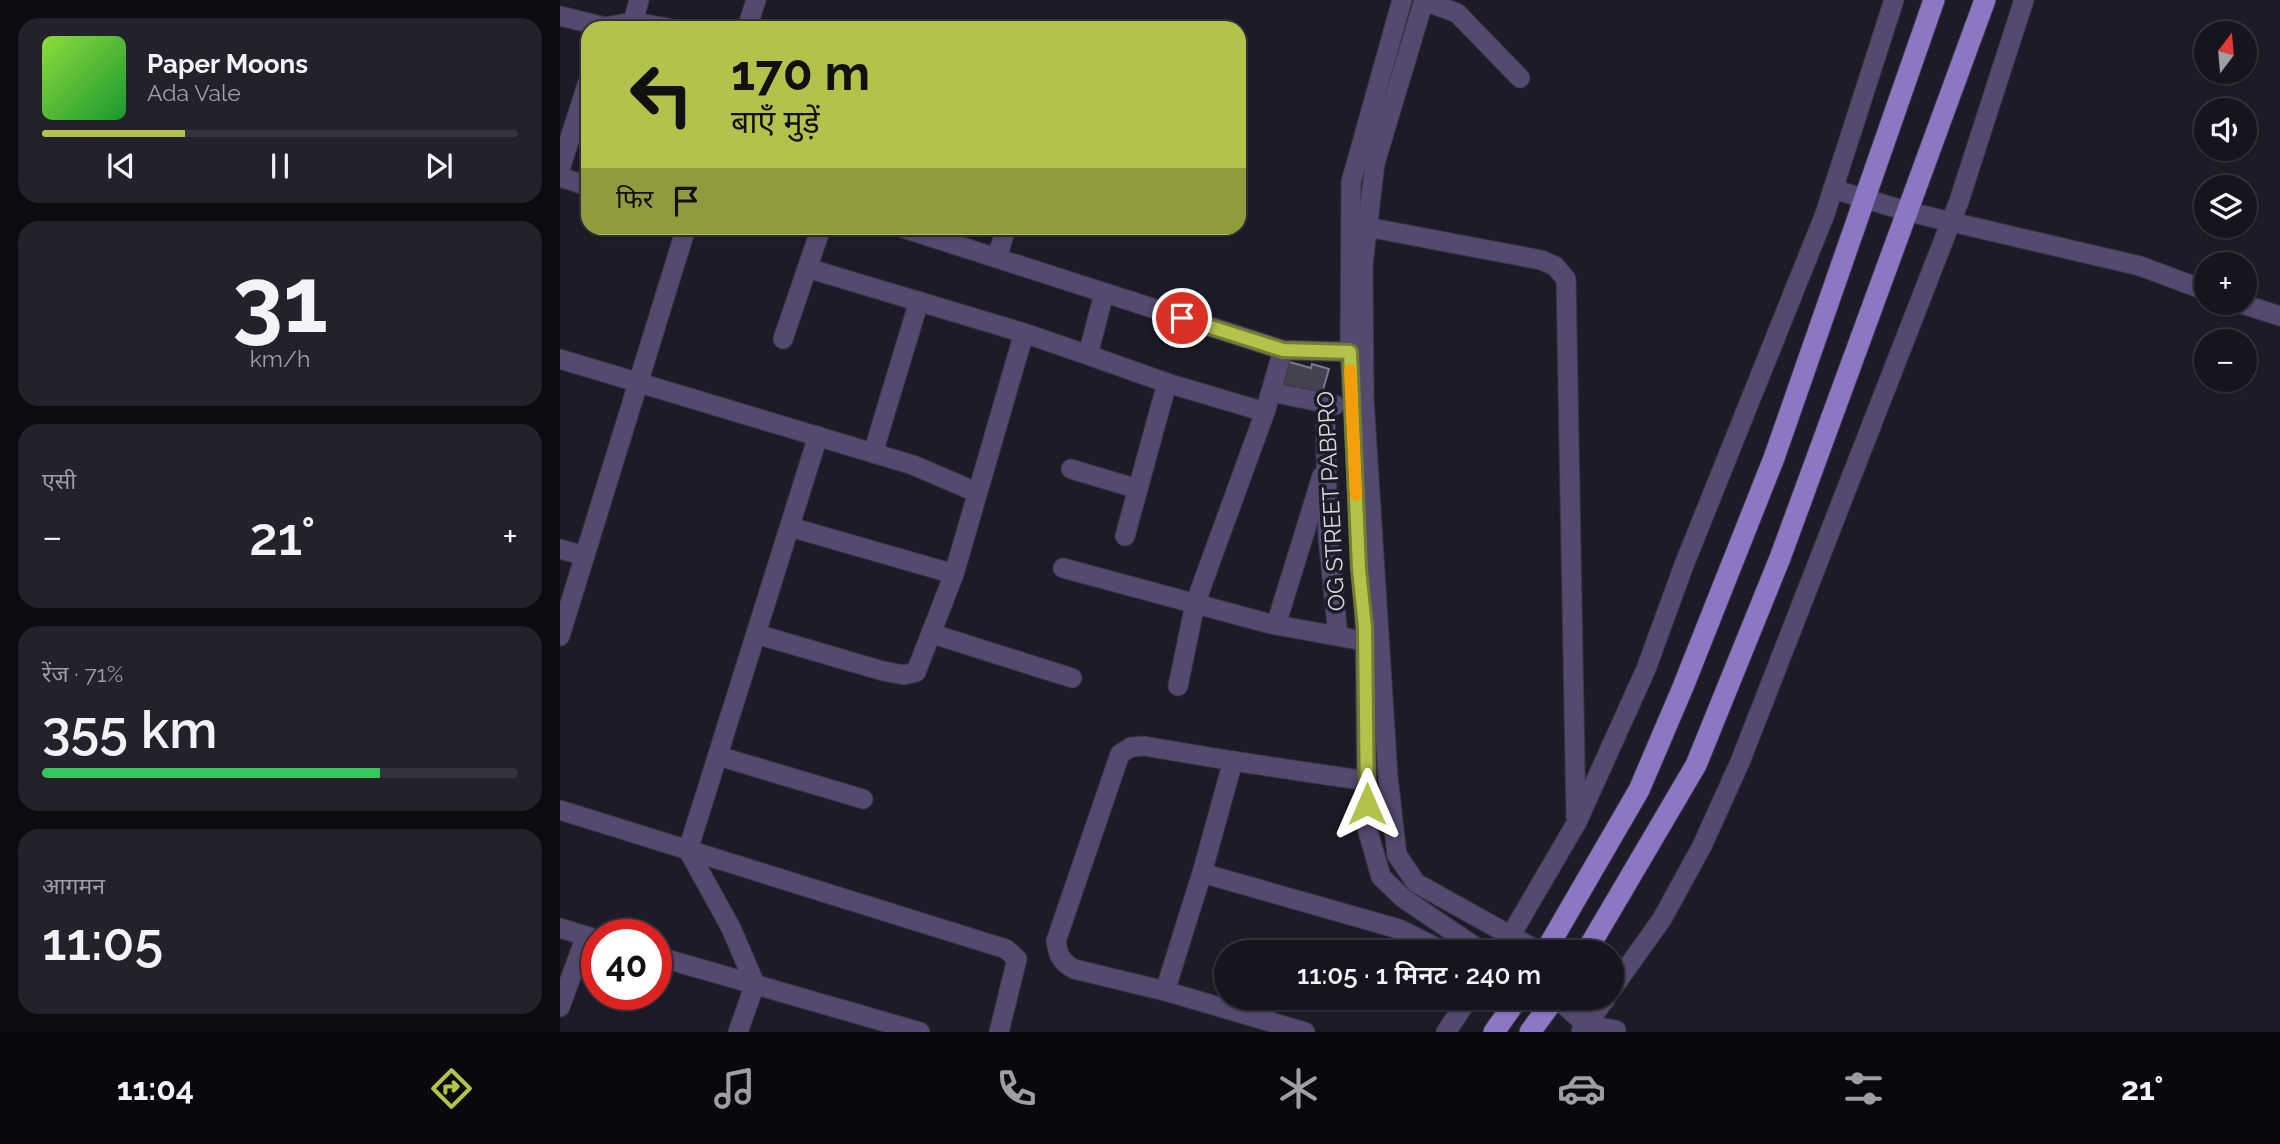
<!DOCTYPE html>
<html lang="hi">
<head>
<meta charset="utf-8">
<style>
  :root { --surface:#16141e; --page:#23212b; --text:#f1f3f6; --muted:#9e9ea4; --line:#35333c; --accent:#b3c24b }
  body { margin:0; font-family:Raleway,"Noto Sans Devanagari",sans-serif; background:var(--page); color:var(--text); height:100vh; display:flex; flex-direction:column; font-size:26px; white-space:nowrap }
  * { box-sizing:border-box; margin:0 }
  p { font-size:23px; color:var(--muted) }
  .icon { flex:none; width:38px; height:38px; fill:none; stroke:currentColor; stroke-width:2; stroke-linecap:round; stroke-linejoin:round }
  .map { position:relative; flex:1; overflow:hidden }
  .drawer { display:flex; flex-direction:column; gap:18px; padding:18px; background:#0c0b10; width:560px }
  .drawer>* { flex:none }
  .guide { position:absolute; left:21px; top:21px; width:665px; height:214px; border-radius:21px; box-shadow:0 2px 5px #0004,0 0 0 2px var(--line); background:#b3c24b; color:#111; overflow:hidden }
  .needle { width:46px; rotate:16deg }
  .buttons { position:absolute; left:1634px; top:21px; display:grid; gap:14px }
  .buttons a { display:grid; place-items:center; width:63px; height:63px; border-radius:50%; background:var(--surface); box-shadow:0 2px 5px #0004,0 0 0 2px var(--line); font-size:35px }
  .speed { position:absolute; left:21px; top:919px; display:flex; gap:14px; font-size:35px; font-weight:700; text-align:center }
  .speed>* { display:grid; place-content:center; width:91px; height:91px; border-radius:50%; background:var(--surface); box-shadow:0 2px 5px #0004,0 0 0 2px var(--line); line-height:1 }
  .speed .limit { border:10px solid #d22; background:#fff; color:#111 }
  .pin { position:absolute; display:grid; place-items:center; width:60px; height:60px; color:#fff; margin:-30px; border:4px solid #fff; border-radius:50%; box-shadow:0 2px 7px #0007 }
  .me { position:absolute; width:77px; margin:-38px; rotate:0deg; stroke-linejoin:round; filter:drop-shadow(0 0 5px #0008) }
  .turn { display:flex; align-items:center; gap:24px; height:147px; padding:0 35px; font-size:32px }
  .turn .icon { width:91px; height:91px; stroke-width:2.5 }
  .turn b { display:block; font-size:49px; line-height:60px }
  .then { display:flex; align-items:center; height:66px; padding:0 35px; background:#0003; gap:14px; font-size:26px }
  .big { font-size:52px; font-weight:600; line-height:1.1 }
  .drawer .tile { flex:1; display:flex; flex-direction:column; justify-content:center; gap:10px; min-width:0; padding:0 24px; border-radius:21px; background:var(--page) }
  .drawer .dial { align-items:center; gap:0 }
  .dial b { font-size:91px; line-height:1 }
  .song { display:flex; align-items:center; gap:21px }
  .cover { width:84px; height:84px; border-radius:10px; background:linear-gradient(135deg,hsl(90 70% 55%),hsl(130 70% 35%)) }
  .played { height:7px; border-radius:4px; background:linear-gradient(90deg,var(--accent) 30%,var(--line) 30%) }
  .keys { display:flex; justify-content:space-around; direction:ltr }
  .heat { display:flex; justify-content:space-between; align-items:center; font-size:38px; direction:ltr }
  .charge { height:10px; border-radius:5px; background:linear-gradient(90deg,#34c759 71%,var(--line) 0) }
  .trip { position:absolute; left:654px; top:940px; width:410px; height:70px; border-radius:35px; background:var(--surface); box-shadow:0 2px 5px #0004,0 0 0 2px var(--line); font-weight:600; line-height:70px; text-align:center }
  .dock { display:flex; height:112px; justify-content:space-around; align-items:center; background:#09080c; color:var(--muted) }
  .dock .icon { width:49px; height:49px }
  .dock .selected { color:var(--accent) }
  .dock b { font-size:32px; color:var(--text) }
  main { display:flex; flex:1; min-height:0 }
  .map>svg:first-child { display:block }
  .building { fill:#454151; stroke:#7e7a8c; stroke-width:2 }
  .lines { fill:none; stroke-linecap:round; stroke-linejoin:round }
  .minor-casing { stroke:#383642; stroke-width:21 }
  .major-casing { stroke:#383642; stroke-width:23 }
  .minor { stroke:#544a6f; stroke-width:19 }
  .major { stroke:#8d76c3; stroke-width:21 }
  .route-casing { stroke:#747e31; stroke-width:18 }
  .route { stroke:#b3c24b; stroke-width:12 }
  .slow { stroke:#f59e0b; stroke-width:12 }
  .labels { text-anchor:middle; stroke-width:7; stroke-linejoin:round; paint-order:stroke }
  .street-label { font-size:23px; fill:#dbd9e2; stroke:#1e1b28 }
</style>
</head>
<body>
<main>
<section class="drawer">
<div class="tile">
<div class="song"><i class="cover"></i><div><b>Paper Moons</b><p>Ada Vale</p></div></div>
<div class="played"></div>
<div class="keys"><svg class="icon" aria-label="previous" viewBox="0 0 24 24"><path d="M18 5L8 12l10 7zM5 5v14"/></svg><svg class="icon" aria-label="pause" viewBox="0 0 24 24"><path d="M8 5v14M16 5v14"/></svg><svg class="icon" aria-label="next" viewBox="0 0 24 24"><path d="M6 5l10 7-10 7zM19 5v14"/></svg></div>
</div>
<div class="tile dial"><b>31</b><p>km/h</p></div>
<div class="tile"><p>एसी</p>
<div class="heat"><a>−</a><b class="big">21°</b><a>+</a></div>
</div>
<div class="tile"><p>रेंज · 71%</p><b class="big">355 km</b><div class="charge"></div></div>
<div class="tile"><p>आगमन</p><b class="big">11:05</b></div>
</section>
<div class="map">
<svg width="1720" height="1032" viewBox="0 0 1720 1032">
  <rect width="100%" height="100%" fill="#1e1b28"/>
  <!-- building -->
  <path class="building" d="M726,361l25,7 1,-4 17,5 -8,28 -41,-12z"/>
  <g class="lines">
    <!-- minor casing -->
    <g class="minor-casing">
      <g id="minor">
        <path d="M842,0l-51,182 -1,170 15,276 2,200 14,49 22,21 80,54"/>
        <path d="M864,0l-49,163 -12,101 1,135 24,378 9,78 19,28 124,69"/>
        <path d="M864,1l33,12 63,65"/>
        <path d="M0,16l45,11 28,-5 35,6"/>
        <path d="M73,22l6,-22"/>
        <path d="M187,28l9,-28"/>
        <path d="M0,169l28,-87"/>
        <path d="M0,177l28,9"/>
        <path d="M1273,189l76,23 231,54 67,25"/>
        <path d="M807,227l174,33 14,6 11,13 10,538"/>
        <path d="M343,228l380,122 67,2"/>
        <path d="M437,258l9,-30"/>
        <path d="M1679,303l41,13"/>
        <path d="M464,333l64,22 16,-62"/>
        <path d="M223,339l38,-111"/>
        <path d="M528,355l79,28 98,29 18,-62"/>
        <path d="M0,359l353,106 63,27"/>
        <path d="M711,392l64,13"/>
        <path d="M765,403l3,134 10,99"/>
        <path d="M313,453l46,-152"/>
        <path d="M511,469l67,20"/>
        <path d="M230,527l164,47"/>
        <path d="M565,536l42,-153"/>
        <path d="M0,549l25,7"/>
        <path d="M503,568l208,56 104,19"/>
        <path d="M716,625l46,-149"/>
        <path d="M196,634l127,37 21,4 12,-3 38,-98 70,-241 -217,-65"/>
        <path d="M373,634l139,44"/>
        <path d="M0,636l126,-408"/>
        <path d="M618,686l17,-82 70,-192"/>
        <path d="M158,756l145,43"/>
        <path d="M673,761l-89,-15 -13,1 -11,7 -64,187c2,14 5,21 18,28l91,22 140,41"/>
        <path d="M807,781l-134,-20 -31,112 197,56 46,23"/>
        <path d="M0,810l446,139 11,10 -18,73"/>
        <path d="M0,928l36,11"/>
        <path d="M941,952l76,-130 69,-153 38,-104 141,-351 69,-214"/>
        <path d="M96,956l264,76"/>
        <path d="M1052,989l50,-70 40,-73 38,-84 219,-561 65,-201"/>
        <path d="M605,991l37,-118"/>
        <path d="M997,998l29,27 30,5"/>
        <path d="M0,1007l26,-71"/>
        <path d="M178,1032l17,-48 -24,-56 -43,-78 130,-414"/>
        <path d="M886,1032l23,-34"/>
        <path d="M1021,1032l25,-34"/>
      </g>
    </g>
    <!-- major casing -->
    <g class="major-casing">
      <g id="major">
        <path d="M985,952l94,-162 44,-103 91,-229 160,-458"/>
        <path d="M1026,952l110,-187 84,-207 205,-558"/>
        <path d="M934,1032l24,-34"/>
        <path d="M970,1032l25,-34"/>
      </g>
    </g>
    <!-- minor -->
    <use href="#minor" class="minor"/>
    <!-- major -->
    <use href="#major" class="major"/>
  </g>
  <g class="lines">
    <!-- route casing -->
    <g class="route-casing">
      <path id="route" d="M622,318l101,32 67,2 9,217 6,59 2,176"/>
    </g>
    <!-- route -->
    <use href="#route" class="route"/>
    <!-- slow -->
    <path class="slow" d="M790,370l6,125"/>
  </g>
  <g class="labels">
    <!-- street labels -->
    <g class="street-label">
      <text transform="translate(771 501) rotate(-93)" y="8">OG STREET PABPRO</text>
    </g>
  </g>
</svg>
<div class="buttons">
<a><svg class="needle" viewBox="-14 -14 28 28"><path d="M0-13l5 13h-10z" fill="#e53935"/><path d="M0 13l5-13h-10z" fill="#9e9ea4"/></svg></a>
<a><svg class="icon" aria-label="sound" viewBox="0 0 24 24"><path d="M4 9h4l5-4v14l-5-4H4zM17 9q2 3 0 6"/></svg></a>
<a><svg class="icon" aria-label="layers" viewBox="0 0 24 24"><path d="M12 4l9 5-9 5-9-5zM3 14l9 5 9-5"/></svg></a>
<a>+</a>
<a>−</a>
</div>
<div class="speed"><div class="limit">40</div></div>
<div class="pin" style="left:622px;top:318px;background:#d93025"><svg class="icon" aria-label="arrive" viewBox="0 0 24 24"><path d="M6 21V4h12l-3 4 3 4H6"/></svg></div>
<svg class="me" style="left:807px;top:804px" viewBox="-20 -20 40 40"><path d="M0-17L14 15 0 8-14 15z" fill="#b3c24b" stroke="#fff" stroke-width="4"/></svg>
<div class="trip">11:05 · 1 मिनट · 240 m</div>
<div class="guide">
<div class="turn"><svg class="icon" aria-label="left" viewBox="0 0 24 24"><path d="M17 20v-9H6M10 6l-5 5 5 5"/></svg><div><b>170 m</b>बाएँ मुड़ें</div></div>
<div class="then">फिर<svg class="icon" aria-label="arrive" viewBox="0 0 24 24"><path d="M6 21V4h12l-3 4 3 4H6"/></svg></div>
</div>
</div>
</main>
<nav class="dock">
<b>11:04</b>
<svg class="icon selected" aria-label="directions" viewBox="0 0 24 24"><path d="M12 3l9 9-9 9-9-9zM9 14v-3h6M13 9l2 2-2 2"/></svg>
<svg class="icon" aria-label="music" viewBox="0 0 24 24"><path d="M9 18V5l10-2v13"/><circle cx="6" cy="18" r="3"/><circle cx="16" cy="16" r="3"/></svg>
<svg class="icon" aria-label="phone" viewBox="0 0 24 24"><path d="M5 4h4l2 5-3 2q2 4 5 5l2-3 5 2v4C11 20 4 13 5 4z"/></svg>
<svg class="icon" aria-label="climate" viewBox="0 0 24 24"><path d="M12 3v18M4 7l16 10M4 17L20 7"/></svg>
<svg class="icon" aria-label="car" viewBox="0 0 24 24"><path d="M5 17H2v-5l4-1 3-4h7l3 4 3 1v5h-3M9 17h6M6 11h13"/><circle cx="7" cy="17" r="2"/><circle cx="17" cy="17" r="2"/></svg>
<svg class="icon" aria-label="filters" viewBox="0 0 24 24"><path d="M4 7h16M4 17h16"/><circle cx="9" cy="7" r="2"/><circle cx="15" cy="17" r="2"/></svg>
<b>21°</b>
</nav>
</body>
</html>
